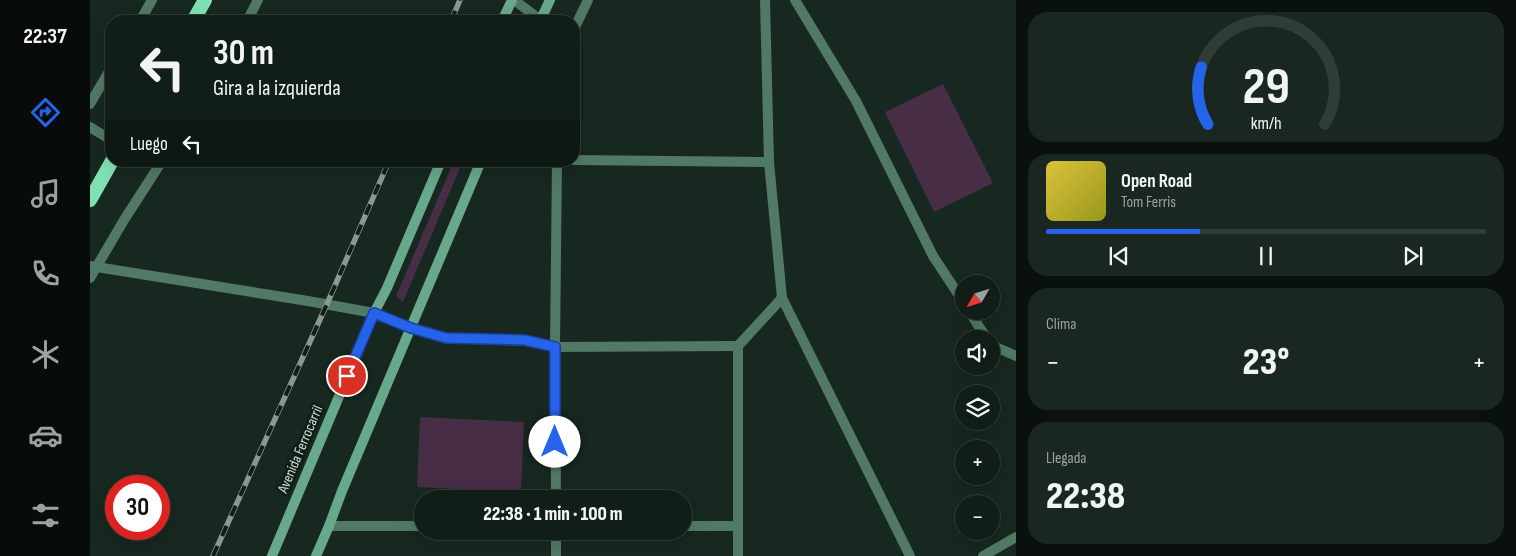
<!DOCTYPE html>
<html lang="es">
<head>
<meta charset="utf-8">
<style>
  :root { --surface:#111e18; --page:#1a2721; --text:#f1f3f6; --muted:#9ca2a2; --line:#303c37; --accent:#2563eb }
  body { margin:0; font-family:"Sofia Sans Condensed",sans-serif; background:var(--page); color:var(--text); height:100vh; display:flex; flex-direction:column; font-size:19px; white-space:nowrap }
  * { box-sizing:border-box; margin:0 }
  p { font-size:16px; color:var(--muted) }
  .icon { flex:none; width:28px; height:28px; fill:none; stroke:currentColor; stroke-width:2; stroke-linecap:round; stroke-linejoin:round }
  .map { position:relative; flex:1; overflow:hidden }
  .drawer { display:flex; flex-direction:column; gap:12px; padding:12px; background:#09100d; width:500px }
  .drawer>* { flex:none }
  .top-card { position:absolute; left:15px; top:15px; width:475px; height:152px; border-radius:20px; box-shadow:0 5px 20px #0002,0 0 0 1px var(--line); background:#111e18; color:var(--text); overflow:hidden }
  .needle { width:32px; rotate:231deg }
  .fabs { position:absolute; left:865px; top:275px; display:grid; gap:10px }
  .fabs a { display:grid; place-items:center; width:45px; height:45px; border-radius:50%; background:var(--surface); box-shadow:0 5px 20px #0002,0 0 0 1px var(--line); font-size:25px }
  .speed { position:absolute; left:15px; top:475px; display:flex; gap:10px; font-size:25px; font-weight:700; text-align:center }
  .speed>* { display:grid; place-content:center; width:65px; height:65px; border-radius:50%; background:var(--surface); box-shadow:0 5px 20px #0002,0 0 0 1px var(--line); line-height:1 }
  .speed .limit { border:8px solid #d22; background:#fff; color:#111 }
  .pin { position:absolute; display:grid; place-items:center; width:42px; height:42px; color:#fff; margin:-21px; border:2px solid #fff; border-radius:50%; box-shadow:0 1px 5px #0007 }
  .me { position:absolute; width:55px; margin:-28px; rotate:0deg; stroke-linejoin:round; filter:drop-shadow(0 0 4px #0008) }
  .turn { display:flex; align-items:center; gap:18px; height:105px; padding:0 25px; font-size:22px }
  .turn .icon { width:65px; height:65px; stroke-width:2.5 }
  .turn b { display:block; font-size:35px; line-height:42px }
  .then { display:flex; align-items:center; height:48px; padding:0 25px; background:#0003; gap:10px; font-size:19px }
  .big { font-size:38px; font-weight:800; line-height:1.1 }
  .drawer .widget { flex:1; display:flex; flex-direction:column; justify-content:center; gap:8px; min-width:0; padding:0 18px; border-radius:20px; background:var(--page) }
  .drawer .dial { align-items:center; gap:0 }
  .dial svg { height:130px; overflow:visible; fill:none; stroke:var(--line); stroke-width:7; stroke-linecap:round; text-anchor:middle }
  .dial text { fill:var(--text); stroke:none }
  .song { display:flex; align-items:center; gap:15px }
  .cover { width:60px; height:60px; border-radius:8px; background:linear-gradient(135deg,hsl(50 70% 55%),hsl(60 70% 35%)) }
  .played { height:5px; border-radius:2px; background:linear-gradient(90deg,var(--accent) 35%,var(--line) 35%) }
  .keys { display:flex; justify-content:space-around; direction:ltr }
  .heat { display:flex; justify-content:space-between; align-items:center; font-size:28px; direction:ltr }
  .trip { position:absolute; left:324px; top:490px; width:278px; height:50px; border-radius:25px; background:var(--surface); box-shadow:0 5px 20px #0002,0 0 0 1px var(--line); font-weight:800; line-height:50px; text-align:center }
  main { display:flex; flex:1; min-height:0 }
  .tabs { display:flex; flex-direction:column; width:90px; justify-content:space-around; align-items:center; background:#070c0a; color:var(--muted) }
  .tabs .icon { width:35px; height:35px }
  .tabs .on { color:var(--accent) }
  .tabs b { font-size:22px; color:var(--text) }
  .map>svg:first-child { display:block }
  .green { fill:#472d46 }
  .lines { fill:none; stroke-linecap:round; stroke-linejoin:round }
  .minor { stroke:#527966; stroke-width:10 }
  .secondary { stroke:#69a98b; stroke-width:10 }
  .trunk { stroke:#82e0b5; stroke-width:14 }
  .rail-casing { stroke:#8a9891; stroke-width:5.5 }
  .rail { stroke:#0d1f17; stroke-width:4; stroke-dasharray:11; stroke-linecap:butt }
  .route-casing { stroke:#184099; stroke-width:12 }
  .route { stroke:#2563eb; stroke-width:9 }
  .labels { text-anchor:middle; stroke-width:5; stroke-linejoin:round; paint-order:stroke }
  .street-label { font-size:15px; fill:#d0dbd5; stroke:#0d1f17 }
</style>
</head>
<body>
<main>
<nav class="tabs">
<b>22:37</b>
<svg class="icon on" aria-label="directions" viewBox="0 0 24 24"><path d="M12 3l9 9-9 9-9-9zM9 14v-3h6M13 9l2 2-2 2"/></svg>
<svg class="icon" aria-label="music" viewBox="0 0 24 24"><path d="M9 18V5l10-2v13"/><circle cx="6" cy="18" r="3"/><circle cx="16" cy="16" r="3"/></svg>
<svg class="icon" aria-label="phone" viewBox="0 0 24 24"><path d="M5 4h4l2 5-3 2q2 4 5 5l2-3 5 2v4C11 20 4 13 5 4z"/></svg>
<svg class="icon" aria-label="climate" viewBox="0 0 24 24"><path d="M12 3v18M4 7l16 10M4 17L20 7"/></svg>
<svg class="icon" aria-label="car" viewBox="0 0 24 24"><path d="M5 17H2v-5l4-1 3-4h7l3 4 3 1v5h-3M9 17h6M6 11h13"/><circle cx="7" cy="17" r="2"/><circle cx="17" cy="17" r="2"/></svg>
<svg class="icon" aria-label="filters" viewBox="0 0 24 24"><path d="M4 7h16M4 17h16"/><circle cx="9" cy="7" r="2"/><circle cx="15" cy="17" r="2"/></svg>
</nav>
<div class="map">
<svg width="926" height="556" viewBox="0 0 926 556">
  <rect width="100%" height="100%" fill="#172820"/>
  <!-- green -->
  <g class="green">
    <path d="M853,84l50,99 -59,29 -49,-100z"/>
    <path d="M364,161h9l-60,141 -7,-6z"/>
    <path d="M330,417l104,5 -3,70 -104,-5z"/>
  </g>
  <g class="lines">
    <!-- minor -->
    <g class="minor">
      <path d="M424,0l28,21"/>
      <path d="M675,0l4,162 13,136 128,258"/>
      <path d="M705,0l61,101 77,155 31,47"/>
      <path d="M50,21l12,-21"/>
      <path d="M157,21l11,-21"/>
      <path d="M484,29l14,-29"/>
      <path d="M0,104l21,-36"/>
      <path d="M0,127l21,13"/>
      <path d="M484,160l195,2"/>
      <path d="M0,266l218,35 66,12 37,15 35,10 79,3 30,6 183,-1"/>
      <path d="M0,278l34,-58 38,-59"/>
      <path d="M879,311l18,28"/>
      <path d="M901,345l25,11"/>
      <path d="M466,499l-1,-152 2,-186"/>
      <path d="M239,526h93"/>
      <path d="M592,526h56"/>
      <path d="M466,531v25"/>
      <path d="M648,556v-210l44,-48"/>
      <path d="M893,556l33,-19"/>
    </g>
    <!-- secondary -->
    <g class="secondary">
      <path d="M412,21l10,-21"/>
      <path d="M450,21l10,-21"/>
      <path d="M182,556l102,-243 13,-25 54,-127"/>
      <path d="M226,556l13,-30 13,-35 139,-330"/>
    </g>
    <!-- trunk -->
    <g class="trunk">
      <path d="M103,21l12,-21"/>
      <path d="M0,200l22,-39"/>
    </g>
    <!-- rail casing -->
    <g class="rail-casing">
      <g id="rail">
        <path d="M361,21l9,-21"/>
        <path d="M123,556l114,-252 62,-143"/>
      </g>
    </g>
    <!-- rail -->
    <use href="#rail" class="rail"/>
  </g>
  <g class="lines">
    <!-- route casing -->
    <g class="route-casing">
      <path id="route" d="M257,376l27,-63 37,15 35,10 79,2 30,7v95"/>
    </g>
    <!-- route -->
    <use href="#route" class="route"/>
  </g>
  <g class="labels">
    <!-- street labels -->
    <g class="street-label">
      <text transform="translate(210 449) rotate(-67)" y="5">Avenida Ferrocarril</text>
    </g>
  </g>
</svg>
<div class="fabs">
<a><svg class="needle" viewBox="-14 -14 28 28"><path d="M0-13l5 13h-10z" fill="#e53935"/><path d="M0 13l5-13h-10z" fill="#9ca2a2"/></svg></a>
<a><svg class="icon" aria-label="sound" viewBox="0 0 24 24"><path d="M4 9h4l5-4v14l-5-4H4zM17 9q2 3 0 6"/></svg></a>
<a><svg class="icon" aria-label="layers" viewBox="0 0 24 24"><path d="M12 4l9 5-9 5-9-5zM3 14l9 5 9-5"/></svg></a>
<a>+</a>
<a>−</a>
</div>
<div class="speed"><div class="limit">30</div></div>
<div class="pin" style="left:257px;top:376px;background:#d93025"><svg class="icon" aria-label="arrive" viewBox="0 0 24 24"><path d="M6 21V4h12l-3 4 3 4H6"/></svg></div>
<svg class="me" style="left:465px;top:442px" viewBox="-20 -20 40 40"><circle r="19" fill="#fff"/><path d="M0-13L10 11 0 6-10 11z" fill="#2563eb"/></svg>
<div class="trip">22:38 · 1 min · 100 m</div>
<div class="top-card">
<div class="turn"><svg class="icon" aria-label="left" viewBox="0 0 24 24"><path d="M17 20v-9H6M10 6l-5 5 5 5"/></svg><div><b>30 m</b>Gira a la izquierda</div></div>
<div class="then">Luego<svg class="icon" aria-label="left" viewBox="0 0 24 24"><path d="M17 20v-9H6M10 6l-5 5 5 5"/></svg></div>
</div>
</div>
<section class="drawer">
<div class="widget dial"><svg viewBox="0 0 100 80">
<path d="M14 69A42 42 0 1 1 86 69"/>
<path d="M14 69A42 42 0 0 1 10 34" stroke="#2563eb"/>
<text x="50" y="56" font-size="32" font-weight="700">29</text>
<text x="50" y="72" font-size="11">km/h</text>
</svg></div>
<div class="widget">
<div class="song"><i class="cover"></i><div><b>Open Road</b><p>Tom Ferris</p></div></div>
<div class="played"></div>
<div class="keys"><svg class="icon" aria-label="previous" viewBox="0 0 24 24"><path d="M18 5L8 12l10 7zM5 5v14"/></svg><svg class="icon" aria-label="pause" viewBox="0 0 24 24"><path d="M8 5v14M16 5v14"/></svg><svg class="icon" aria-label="next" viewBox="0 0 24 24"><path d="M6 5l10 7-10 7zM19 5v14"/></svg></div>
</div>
<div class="widget"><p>Clima</p>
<div class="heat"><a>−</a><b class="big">23°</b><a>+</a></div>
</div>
<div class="widget"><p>Llegada</p><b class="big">22:38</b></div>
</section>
</main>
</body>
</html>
